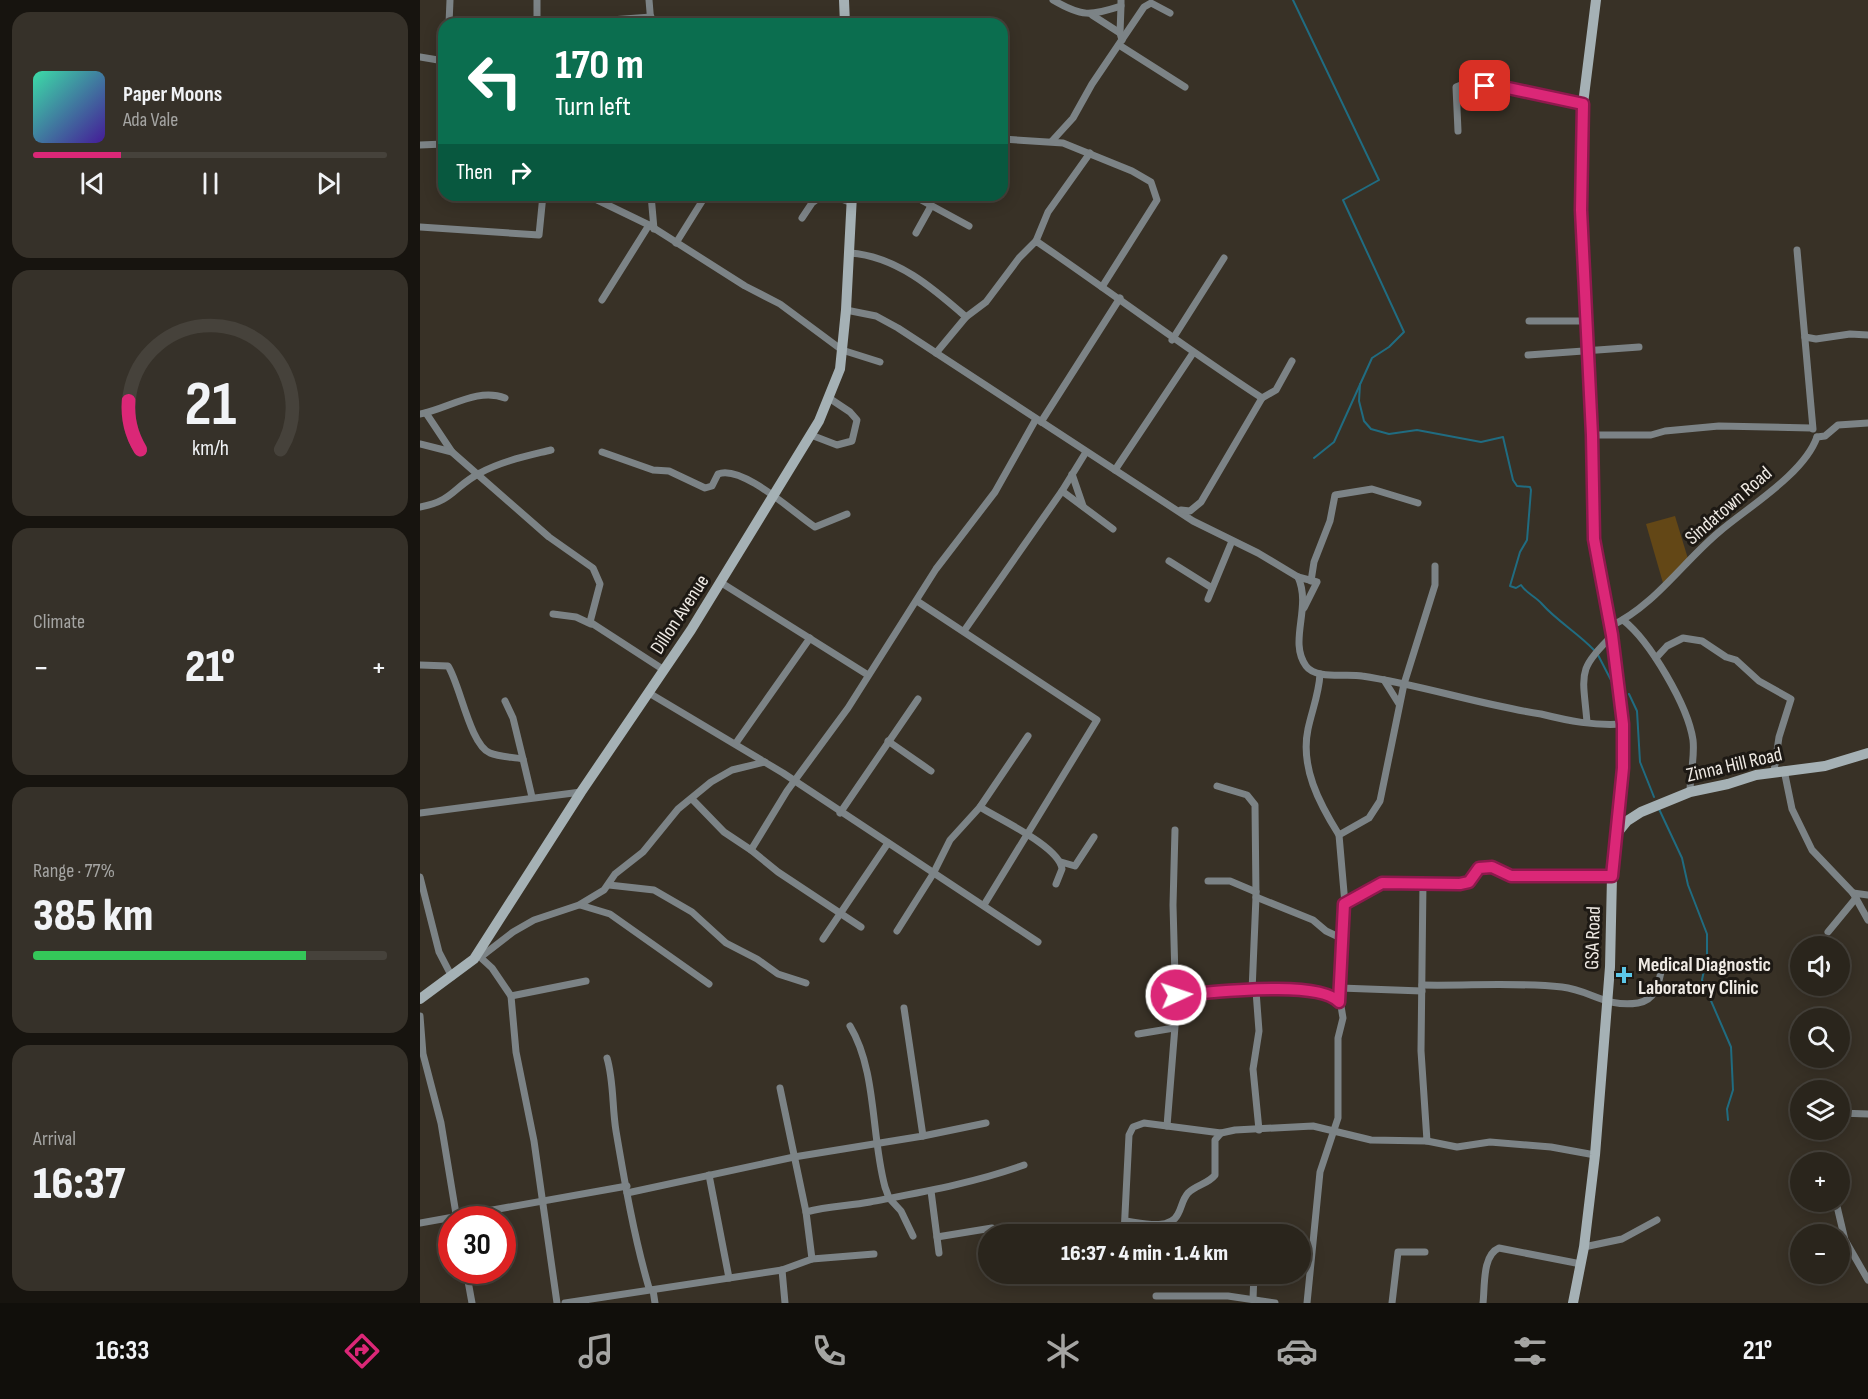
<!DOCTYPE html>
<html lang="en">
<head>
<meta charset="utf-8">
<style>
  :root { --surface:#2a251c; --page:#363129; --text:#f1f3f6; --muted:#a5a5a3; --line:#46423b; --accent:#db2777 }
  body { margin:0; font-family:"Sofia Sans Condensed",sans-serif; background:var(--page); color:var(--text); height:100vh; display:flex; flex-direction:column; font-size:22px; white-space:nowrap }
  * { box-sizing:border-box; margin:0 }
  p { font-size:20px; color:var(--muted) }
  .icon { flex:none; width:33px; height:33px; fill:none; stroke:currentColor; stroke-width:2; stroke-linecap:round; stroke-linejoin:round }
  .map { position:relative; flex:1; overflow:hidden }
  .side { display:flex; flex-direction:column; gap:12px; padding:12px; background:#17140f; width:420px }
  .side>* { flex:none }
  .top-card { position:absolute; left:18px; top:18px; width:570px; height:183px; border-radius:18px; box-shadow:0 3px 15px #0003,0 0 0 2px var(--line); background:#0b6e4f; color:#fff; overflow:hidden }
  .fabs { position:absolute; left:1370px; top:936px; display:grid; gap:12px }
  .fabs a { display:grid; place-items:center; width:60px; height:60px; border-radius:50%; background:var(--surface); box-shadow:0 3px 15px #0003,0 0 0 2px var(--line); font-size:30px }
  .speed { position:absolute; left:18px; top:1206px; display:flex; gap:12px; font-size:30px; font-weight:700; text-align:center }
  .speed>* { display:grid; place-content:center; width:78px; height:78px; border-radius:50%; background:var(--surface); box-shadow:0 3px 15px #0003,0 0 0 2px var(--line); line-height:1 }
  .speed .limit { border:9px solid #d22; background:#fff; color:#111 }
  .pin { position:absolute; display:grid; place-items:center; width:51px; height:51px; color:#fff; margin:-26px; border-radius:12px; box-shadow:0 3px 9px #0006 }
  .me { position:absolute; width:66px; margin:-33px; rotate:87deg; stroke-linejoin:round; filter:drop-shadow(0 0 4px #0008) }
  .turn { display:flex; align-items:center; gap:21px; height:126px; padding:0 18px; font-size:27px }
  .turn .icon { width:78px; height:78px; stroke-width:2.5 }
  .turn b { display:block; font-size:42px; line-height:51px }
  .then { display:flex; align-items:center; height:57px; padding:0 18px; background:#0003; gap:12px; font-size:22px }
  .big { font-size:45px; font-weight:800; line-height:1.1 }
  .side .tile { flex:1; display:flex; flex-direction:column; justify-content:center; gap:9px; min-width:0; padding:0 21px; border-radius:18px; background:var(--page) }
  .side .dial { align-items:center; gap:0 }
  .dial svg { height:156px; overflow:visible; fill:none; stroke:var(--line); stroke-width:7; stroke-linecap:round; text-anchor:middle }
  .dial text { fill:var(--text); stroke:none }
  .song { display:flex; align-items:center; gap:18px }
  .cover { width:72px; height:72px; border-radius:9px; background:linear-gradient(135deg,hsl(160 70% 55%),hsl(260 70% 35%)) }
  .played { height:6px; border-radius:3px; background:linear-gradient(90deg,var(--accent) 25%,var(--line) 25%) }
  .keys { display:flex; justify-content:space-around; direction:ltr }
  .heat { display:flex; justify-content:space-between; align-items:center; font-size:33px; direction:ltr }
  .charge { height:9px; border-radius:4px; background:linear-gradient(90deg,#34c759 77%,var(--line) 0) }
  .trip { position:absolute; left:558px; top:1224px; width:333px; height:60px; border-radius:30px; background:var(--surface); box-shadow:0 3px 15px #0003,0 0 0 2px var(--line); font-weight:800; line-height:60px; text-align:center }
  .dock { display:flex; height:96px; justify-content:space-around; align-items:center; background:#110f0b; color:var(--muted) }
  .dock .icon { width:42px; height:42px }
  .dock .on { color:var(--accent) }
  .dock b { font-size:27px; color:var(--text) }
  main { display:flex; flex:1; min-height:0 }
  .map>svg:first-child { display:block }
  .green { fill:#634716 }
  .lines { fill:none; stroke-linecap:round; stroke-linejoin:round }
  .stream { stroke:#206c81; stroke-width:2 }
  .street { stroke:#7c8386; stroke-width:7 }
  .secondary { stroke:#a5b1b5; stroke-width:10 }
  .route-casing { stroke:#8e194d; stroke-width:15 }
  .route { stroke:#db2777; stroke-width:10 }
  .poi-dot { fill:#5cc7e8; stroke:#1d1914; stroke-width:2 }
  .labels { text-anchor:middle; stroke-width:6; stroke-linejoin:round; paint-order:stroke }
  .street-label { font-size:20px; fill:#efeae4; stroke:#1d1914 }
  .poi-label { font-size:20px; font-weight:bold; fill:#efeae4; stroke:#1d1914; text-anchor:start }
</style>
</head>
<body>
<main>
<section class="side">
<div class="tile">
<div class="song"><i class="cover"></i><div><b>Paper Moons</b><p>Ada Vale</p></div></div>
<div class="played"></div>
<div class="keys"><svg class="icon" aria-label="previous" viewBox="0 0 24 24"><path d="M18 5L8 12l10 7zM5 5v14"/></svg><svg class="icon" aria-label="pause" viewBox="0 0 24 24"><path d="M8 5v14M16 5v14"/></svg><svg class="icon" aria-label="next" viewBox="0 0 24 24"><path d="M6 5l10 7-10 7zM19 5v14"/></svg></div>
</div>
<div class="tile dial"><svg viewBox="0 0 100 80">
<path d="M14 69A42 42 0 1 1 86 69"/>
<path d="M14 69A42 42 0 0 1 8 44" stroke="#db2777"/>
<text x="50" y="56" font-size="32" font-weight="700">21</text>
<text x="50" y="72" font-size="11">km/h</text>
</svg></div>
<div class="tile"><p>Climate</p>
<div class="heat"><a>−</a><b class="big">21°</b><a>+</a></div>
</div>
<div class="tile"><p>Range · 77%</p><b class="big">385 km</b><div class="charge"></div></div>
<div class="tile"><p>Arrival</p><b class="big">16:37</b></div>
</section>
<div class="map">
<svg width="1448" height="1303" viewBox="0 0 1448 1303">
  <rect width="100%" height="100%" fill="#383126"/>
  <!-- green -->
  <path class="green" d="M1255,516l14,46 -26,21 -17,-59z"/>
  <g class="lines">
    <!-- stream -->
    <g class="stream">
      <path d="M873,0l86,180 -36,20 61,132 -15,15 -17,11 -38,84 -20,16"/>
      <path d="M940,384l-1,17 5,20 7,8 18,5 28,-4 64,12 22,-5 10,43 4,6 13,1 1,3 -4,50 -7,12 -10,34 6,2 5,-3c6,9 14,11 21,19 15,17 36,29 52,46"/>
      <path d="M1178,655l15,29"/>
      <path d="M1209,694l8,17 3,51 14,35"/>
      <path d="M1239,809l23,49 6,27 19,49v21l-5,25 29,67 2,43 -6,19 1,11"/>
    </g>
    <!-- street -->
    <g class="street">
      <path d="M117,0v24"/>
      <path d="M229,0l2,24"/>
      <path d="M633,0c29,17 37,16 68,6v-6"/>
      <path d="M672,15l28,18 2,7"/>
      <path d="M164,22l67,-5"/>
      <path d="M29,24l1,-24"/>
      <path d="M700,33l1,-27"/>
      <path d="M699,45l66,42"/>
      <path d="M0,57l24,4"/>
      <path d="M24,105v26"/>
      <path d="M1038,131l-2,-44 5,-2 47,3 75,16"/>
      <path d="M582,139l61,4 69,28 19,11 6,18 -55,87"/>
      <path d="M632,141l21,-23 19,-34 52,-77 7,-4 19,10"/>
      <path d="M0,145l24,-1"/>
      <path d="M167,195l62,30 96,61 35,18 62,46 38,12"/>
      <path d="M231,195l3,34"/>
      <path d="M411,195l21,8"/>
      <path d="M492,195l57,31"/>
      <path d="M382,218l10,-15 11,-8"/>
      <path d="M0,227l119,8 4,-40"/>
      <path d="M496,233l15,-27"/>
      <path d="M616,241l12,-29 42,-59"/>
      <path d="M256,243l30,-48"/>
      <path d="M1377,250l16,179"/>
      <path d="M430,253c46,3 83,35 116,64"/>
      <path d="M182,300l47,-75"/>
      <path d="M426,310l30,6 22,12 295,193 65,32 40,24 19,5 -13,26"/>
      <path d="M1109,321h57"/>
      <path d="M1385,337l11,2 34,-5 18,1"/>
      <path d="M752,340l52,-82"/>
      <path d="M516,353l30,-36 20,-15 33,-44 17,-17c76,52 149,107 226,157l14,-8 16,-29"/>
      <path d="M1108,355l111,-8"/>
      <path d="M6,413l26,39"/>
      <path d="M0,414c28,-5 57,-27 85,-16"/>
      <path d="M621,422l79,-124"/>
      <path d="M391,435l26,10 15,-4 5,-21 -7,-8 -21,-14"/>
      <path d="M1172,435h59l14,-4 54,-5 92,2"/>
      <path d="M1397,437l8,-1 13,-11 30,-2"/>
      <path d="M0,444l32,8 97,85 44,31 7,16 -10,38 74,48"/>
      <path d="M182,452l51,18 16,1 36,17 7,-2 6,-12c24,-10 77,40 97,53l32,-13"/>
      <path d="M695,470l78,-117"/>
      <path d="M652,474l11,32"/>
      <path d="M642,491l51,38"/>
      <path d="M0,507c34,-6 34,-21 60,-34 22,-12 47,-17 71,-23"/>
      <path d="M761,510l9,1 11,-9 61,-104"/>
      <path d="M749,561l43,27"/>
      <path d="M878,577c14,31 -10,64 8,89 10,14 41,7 56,10 60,9 119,29 179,38 28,7 53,12 82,10"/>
      <path d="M891,581l3,-19 16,-41 5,-26 37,-6 46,14"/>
      <path d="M300,582l148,93"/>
      <path d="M788,599l24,-58"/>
      <path d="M497,601l180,119 -113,185"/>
      <path d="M133,614l23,3 15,7"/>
      <path d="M1203,620c27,21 65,86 70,120 2,17 -3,35 -3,52"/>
      <path d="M1191,626c43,-20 72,-64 108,-94 29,-25 85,-58 98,-95"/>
      <path d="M544,631l98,-140 24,-39"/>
      <path d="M1236,658l11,-12 16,-8 19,3 24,16 10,3 23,21 32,18 -12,38 -5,34"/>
      <path d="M0,665l28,1c12,18 22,79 42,87 9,4 23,4 33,6l9,38"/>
      <path d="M900,674c-1,20 -8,36 -12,55 -8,38 11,74 31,106"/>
      <path d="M964,680l15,24"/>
      <path d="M229,693l134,80 255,169"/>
      <path d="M85,701l8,17 10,41"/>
      <path d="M1167,722c-4,-48 -11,-52 26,-87"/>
      <path d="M468,741l43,30"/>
      <path d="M316,743l74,-105"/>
      <path d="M1364,770l8,39 20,41 41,43 15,27"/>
      <path d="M797,786l30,9 8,10 1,92 -4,94"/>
      <path d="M272,799l32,33 27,18 36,-59 61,-83 88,-139 59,-77 41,-73"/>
      <path d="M560,807c19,12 80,40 82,62l-6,15"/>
      <path d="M0,813l161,-21"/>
      <path d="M420,813l78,-114"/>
      <path d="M331,850l27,22 83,55"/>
      <path d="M641,862l14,4 19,-29"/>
      <path d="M0,877l19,75 13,25"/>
      <path d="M788,881h22l26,11"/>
      <path d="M189,885l45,5 38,22 34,31 31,16 21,15 28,9"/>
      <path d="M1433,893l15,2"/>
      <path d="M836,897l57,23 13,11 17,8"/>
      <path d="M925,904l37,-21 78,1 9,-2 10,-14 13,-1 19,9h101"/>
      <path d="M160,905l30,9 99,70"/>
      <path d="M477,931l36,-57 17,-34 30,-33 48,-71"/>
      <path d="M1408,932l28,-34"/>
      <path d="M403,939l65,-96"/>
      <path d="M62,956l31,-24 21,-12 45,-15 25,-15 11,-16 28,-22 35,-43 33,-27 21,-12 33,-8"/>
      <path d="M60,957l12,11 19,28 75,-15"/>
      <path d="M1002,985c46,1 94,-3 140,2 28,3 44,21 76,16 17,-3 20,-17 23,-31"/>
      <path d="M920,988l82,3"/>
      <path d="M836,991l3,40 -6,38 6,61"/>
      <path d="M756,995l120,-6 30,4 8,3 7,10 2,12 -5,20v80l-18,54 -13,131"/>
      <path d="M91,996l5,56 18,89 23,162"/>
      <path d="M919,1002l6,-98 -6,-69 30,-17 11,-17 24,-117 31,-99v-19"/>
      <path d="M0,1016l3,38 18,69 16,97"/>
      <path d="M430,1026c27,45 21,110 35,161l4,11 12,13 12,25"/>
      <path d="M718,1034l36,-6"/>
      <path d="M187,1058c7,24 5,49 9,73 9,53 18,106 33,157"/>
      <path d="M360,1088l26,124"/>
      <path d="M1419,1113l29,1"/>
      <path d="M747,1126l9,-112 -3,-109 2,-75"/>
      <path d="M503,1136l63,-13"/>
      <path d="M1007,1141l30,6 33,-5 61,5 44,8"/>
      <path d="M289,1175l20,103"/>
      <path d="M511,1191l8,62"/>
      <path d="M207,1193l167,-36 129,-21 -19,-128"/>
      <path d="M1416,1202l9,38 23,40"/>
      <path d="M706,1221c15,2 44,10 52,-7 4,-7 4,-14 10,-21 8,-8 20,-9 27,-18v-35l6,-7 14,-3 78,-4 58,14 56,1 -6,-90 2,-169"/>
      <path d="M0,1223l207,-37"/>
      <path d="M704,1234l5,-99 4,-8 11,-4 77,10"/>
      <path d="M517,1237l55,-9"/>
      <path d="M1164,1247l38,-8 35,-19"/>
      <path d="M392,1259l62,-5"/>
      <path d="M46,1270l6,33"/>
      <path d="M362,1270l3,33"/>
      <path d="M233,1290l2,13"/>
      <path d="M736,1296h72l47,7"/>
      <path d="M833,1299l1,-25"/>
      <path d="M145,1303l217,-33 30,-11 -6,-47c22,-6 42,-6 64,-10 52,-10 104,-19 154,-37"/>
      <path d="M972,1303l6,-51h27"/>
      <path d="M1063,1303c2,-16 -1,-48 16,-55l82,16"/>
    </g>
    <!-- secondary -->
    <g class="secondary">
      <path d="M424,0l1,24"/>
      <path d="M1198,832l9,-11 14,-9 49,-20 38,-8 28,-9 69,-9 43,-13"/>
      <path d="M0,999l54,-40 107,-167 110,-162 128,-209 21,-52 6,-59 6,-115"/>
      <path d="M1153,1303l11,-56 11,-92 15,-188 2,-91 11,-108v-44l-10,-89 -19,-96 -2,-104 -11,-225 2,-106 13,-104"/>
    </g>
  </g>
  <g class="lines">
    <!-- route casing -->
    <g class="route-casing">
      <path id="route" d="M756,995c33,-2 142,-16 163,7l5,-98 38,-21 78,1 9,-2 10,-14 13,-1 19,9h101l11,-108v-44l-11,-89 -18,-96 -2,-104 -11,-225 2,-106 -75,-16 -23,-2"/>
    </g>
    <!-- route -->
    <use href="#route" class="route"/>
  </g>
  <!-- markers -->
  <path class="poi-dot" d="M1201 966h6v6h6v6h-6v6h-6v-6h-6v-6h6z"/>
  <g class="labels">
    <!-- street labels -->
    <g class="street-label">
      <text transform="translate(1308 505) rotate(-41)" y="7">Sindatown Road</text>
      <text transform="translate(259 614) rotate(-57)" y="7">Dillon Avenue</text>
      <text transform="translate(1314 764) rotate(-13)" y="7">Zinna Hill Road</text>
      <text transform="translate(1172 938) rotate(-88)" y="7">GSA Road</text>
    </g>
    <!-- poi labels -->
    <g class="poi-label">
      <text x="1218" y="971">Medical Diagnostic<tspan x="1218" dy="23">Laboratory Clinic</tspan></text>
    </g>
  </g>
</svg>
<div class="fabs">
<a><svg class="icon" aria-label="sound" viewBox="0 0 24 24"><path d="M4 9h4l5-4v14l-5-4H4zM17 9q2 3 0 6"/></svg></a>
<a><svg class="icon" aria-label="search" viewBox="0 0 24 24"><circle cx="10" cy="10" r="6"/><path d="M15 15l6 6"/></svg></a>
<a><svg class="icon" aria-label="layers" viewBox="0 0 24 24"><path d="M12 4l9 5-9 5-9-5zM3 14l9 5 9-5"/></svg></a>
<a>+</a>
<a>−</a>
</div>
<div class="speed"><div class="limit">30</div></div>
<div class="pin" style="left:1065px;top:86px;background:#d93025"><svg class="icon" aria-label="arrive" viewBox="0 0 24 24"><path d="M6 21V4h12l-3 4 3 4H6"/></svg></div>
<svg class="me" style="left:756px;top:995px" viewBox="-20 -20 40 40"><circle r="17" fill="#db2777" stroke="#fff" stroke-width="3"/><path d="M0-11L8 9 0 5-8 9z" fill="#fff"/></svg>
<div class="trip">16:37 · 4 min · 1.4 km</div>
<div class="top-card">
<div class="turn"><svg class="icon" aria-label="left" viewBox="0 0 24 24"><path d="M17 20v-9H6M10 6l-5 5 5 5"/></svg><div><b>170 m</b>Turn left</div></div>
<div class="then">Then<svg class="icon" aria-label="right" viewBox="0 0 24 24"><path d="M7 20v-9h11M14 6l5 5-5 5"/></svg></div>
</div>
</div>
</main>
<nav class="dock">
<b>16:33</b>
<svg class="icon on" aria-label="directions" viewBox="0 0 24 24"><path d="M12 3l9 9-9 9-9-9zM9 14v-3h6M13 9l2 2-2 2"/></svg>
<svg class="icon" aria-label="music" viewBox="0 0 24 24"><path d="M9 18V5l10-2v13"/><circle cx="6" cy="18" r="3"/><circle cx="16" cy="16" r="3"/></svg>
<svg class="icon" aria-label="phone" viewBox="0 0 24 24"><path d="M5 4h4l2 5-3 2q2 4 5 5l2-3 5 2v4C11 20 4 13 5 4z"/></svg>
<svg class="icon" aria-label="climate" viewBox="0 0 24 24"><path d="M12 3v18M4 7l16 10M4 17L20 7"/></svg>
<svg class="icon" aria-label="car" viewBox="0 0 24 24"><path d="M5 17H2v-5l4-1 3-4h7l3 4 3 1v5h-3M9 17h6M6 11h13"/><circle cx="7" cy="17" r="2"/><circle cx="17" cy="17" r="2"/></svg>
<svg class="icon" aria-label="filters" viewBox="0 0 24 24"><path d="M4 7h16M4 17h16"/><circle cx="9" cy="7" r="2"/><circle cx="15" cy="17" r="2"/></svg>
<b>21°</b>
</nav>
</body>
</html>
